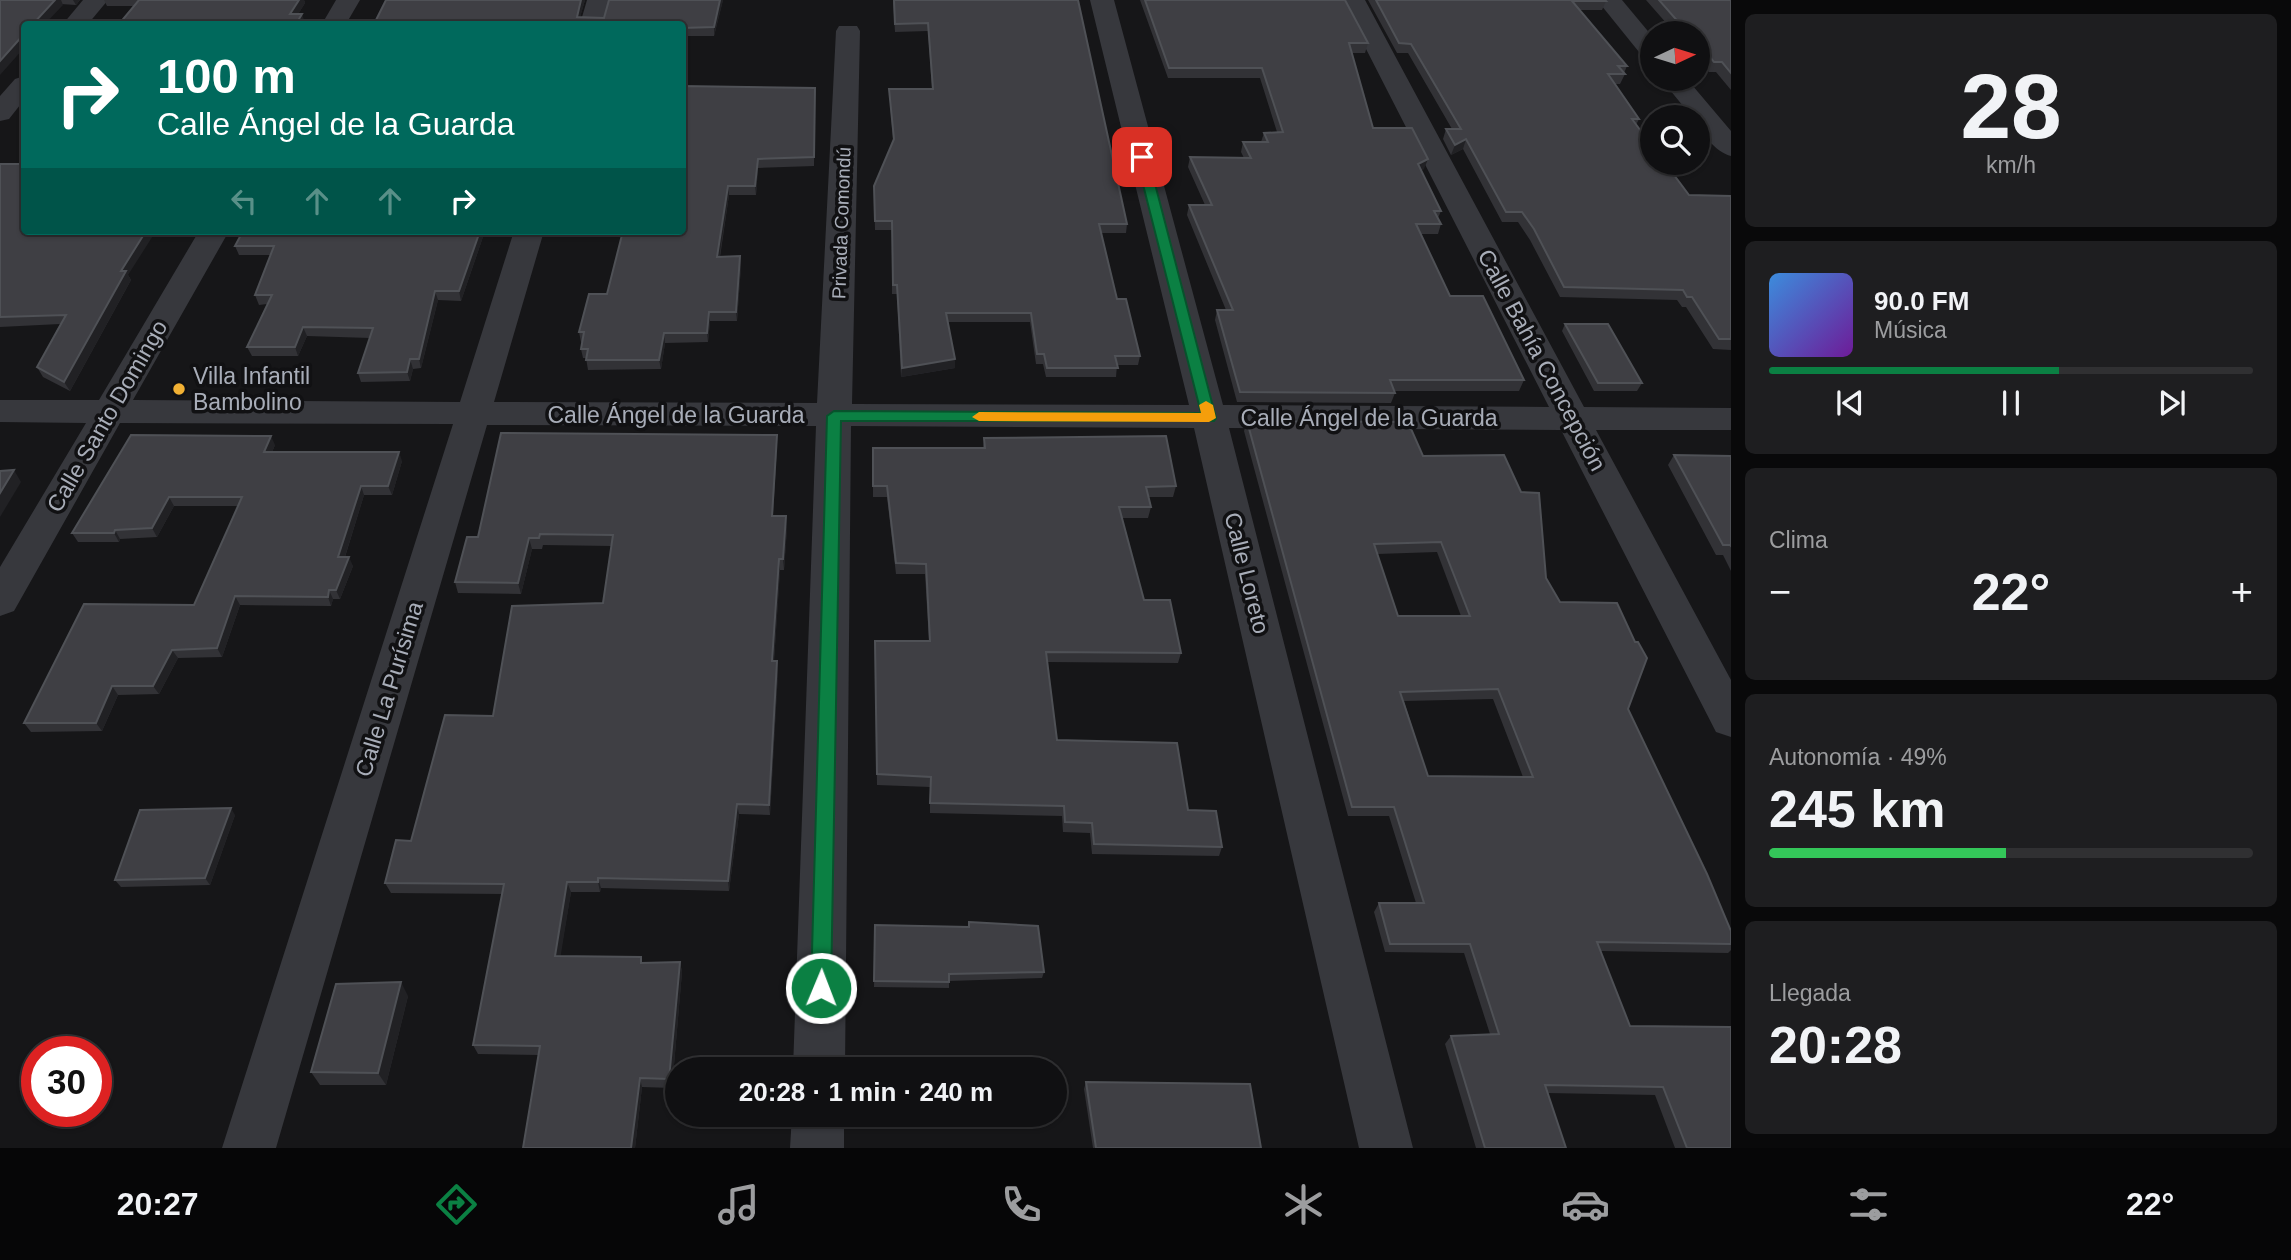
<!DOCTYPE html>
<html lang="es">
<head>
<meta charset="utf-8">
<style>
  :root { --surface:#101012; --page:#1e1e20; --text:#f1f3f6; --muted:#9c9d9f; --line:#303032; --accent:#0b8043 }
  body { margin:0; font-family:Arial,sans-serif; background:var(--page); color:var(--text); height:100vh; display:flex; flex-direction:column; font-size:26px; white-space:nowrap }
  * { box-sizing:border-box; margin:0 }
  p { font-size:23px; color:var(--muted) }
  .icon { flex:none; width:38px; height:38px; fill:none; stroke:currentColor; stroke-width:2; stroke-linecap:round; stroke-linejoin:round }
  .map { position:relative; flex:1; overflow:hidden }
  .side { display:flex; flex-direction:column; gap:14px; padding:14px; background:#09090a; width:560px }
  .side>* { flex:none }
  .guide { position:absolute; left:21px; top:21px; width:665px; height:214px; border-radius:7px; box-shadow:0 2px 5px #0004,0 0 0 2px var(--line); background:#00695c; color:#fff; overflow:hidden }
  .needle { width:46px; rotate:86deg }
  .fabs { position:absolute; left:1640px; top:21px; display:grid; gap:14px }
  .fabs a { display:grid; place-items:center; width:70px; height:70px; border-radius:50%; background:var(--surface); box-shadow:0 2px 5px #0004,0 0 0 2px var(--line); font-size:35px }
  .speed { position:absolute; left:21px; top:1036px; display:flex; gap:14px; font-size:35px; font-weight:700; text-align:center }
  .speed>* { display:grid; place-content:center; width:91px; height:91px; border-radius:50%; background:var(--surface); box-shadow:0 2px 5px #0004,0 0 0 2px var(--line); line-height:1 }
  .speed .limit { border:10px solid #d22; background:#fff; color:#111 }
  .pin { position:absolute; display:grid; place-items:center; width:60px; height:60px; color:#fff; margin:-30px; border-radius:14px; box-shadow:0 4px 10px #0006 }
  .me { position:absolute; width:77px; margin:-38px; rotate:1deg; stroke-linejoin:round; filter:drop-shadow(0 0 5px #0008) }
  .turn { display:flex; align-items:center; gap:24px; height:147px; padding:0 21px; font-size:32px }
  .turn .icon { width:91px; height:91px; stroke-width:2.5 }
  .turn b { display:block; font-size:49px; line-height:60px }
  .lanes { display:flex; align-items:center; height:66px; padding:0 21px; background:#0003; justify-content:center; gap:35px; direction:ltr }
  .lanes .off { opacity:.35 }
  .big { font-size:52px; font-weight:600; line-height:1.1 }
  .side .tile { flex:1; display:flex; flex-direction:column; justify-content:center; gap:10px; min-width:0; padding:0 24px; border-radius:10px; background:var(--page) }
  .side .dial { align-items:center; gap:0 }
  .dial b { font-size:91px; line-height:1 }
  .song { display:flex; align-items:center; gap:21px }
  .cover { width:84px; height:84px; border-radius:10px; background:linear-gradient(135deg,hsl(210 70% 55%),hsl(280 70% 35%)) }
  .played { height:7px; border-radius:4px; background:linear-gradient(90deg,var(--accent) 60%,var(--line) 60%) }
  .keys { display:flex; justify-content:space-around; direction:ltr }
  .heat { display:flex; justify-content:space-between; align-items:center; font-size:38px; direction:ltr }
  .charge { height:10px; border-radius:5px; background:linear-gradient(90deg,#34c759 49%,var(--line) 0) }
  .trip { position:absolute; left:665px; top:1057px; width:402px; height:70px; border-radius:35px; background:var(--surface); box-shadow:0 2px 5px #0004,0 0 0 2px var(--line); font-weight:600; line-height:70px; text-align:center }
  .tabs { display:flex; height:112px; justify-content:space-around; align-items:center; background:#060607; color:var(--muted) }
  .tabs .icon { width:49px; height:49px }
  .tabs .selected { color:var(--accent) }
  .tabs b { font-size:32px; color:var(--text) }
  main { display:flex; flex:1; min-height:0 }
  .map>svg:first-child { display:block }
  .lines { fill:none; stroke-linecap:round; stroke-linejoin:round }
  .minor { fill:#37383d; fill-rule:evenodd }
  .wall { fill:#323236; fill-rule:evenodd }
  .shaded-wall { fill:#212124 }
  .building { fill:#3f3f44; stroke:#4f5156; stroke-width:2; fill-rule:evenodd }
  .route { fill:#0b8043; stroke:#07532c; stroke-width:2 }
  .slow { fill:#f59e0b }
  .poi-dot { fill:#f2b134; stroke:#111113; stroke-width:2.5 }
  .labels { text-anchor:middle; stroke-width:7; stroke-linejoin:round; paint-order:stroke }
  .far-street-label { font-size:19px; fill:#a8adb8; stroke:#111113 }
  .street-label { font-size:23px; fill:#a8adb8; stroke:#111113 }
  .poi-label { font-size:23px; fill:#a8adb8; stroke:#111113; text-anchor:start }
</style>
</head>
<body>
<main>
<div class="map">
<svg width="1731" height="1148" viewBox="0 0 1731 1148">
  <rect width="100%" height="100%" fill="#161618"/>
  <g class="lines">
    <!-- minor -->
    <g class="minor">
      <path d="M83,0h25l-20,24h-25z"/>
      <path d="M336,0h24l-14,24h-24z"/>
      <path d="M587,0h24l-7,24h-24z"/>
      <path d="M1090,0h24l109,405 326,2 -208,-407h24l219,407 147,1v22h-135l135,250v57l-15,-5 -155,-302 -332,-2 184,720h-54l-165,-720 -343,-2 -6,643h-52l23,-643 -329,-1 -211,723h-54l231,-724 -333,-1 -106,188 -14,5v-49l86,-144 -86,-1v-22h99l100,-169h30l-96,169 327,2 54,-171h30l-50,171 323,1 19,-372 3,-5h18l3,5 -8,373 337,1z"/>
      <path d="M1597,0h25l30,36v24l-9,-3z"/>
      <path d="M24,76v24l-15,19 -9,2v-25l15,-17z"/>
      <path d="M1661,79h26l44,52v25c-14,-3 -33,-24 -33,-39h-6z"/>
      <path d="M792,1115h52v33h-54z"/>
    </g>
  </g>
  <!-- wall -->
  <g class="wall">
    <path d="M0,0h80l-4,5z"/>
    <path d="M104,0h200l1,3 -7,11 7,9 -171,-17h-27z"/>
    <path d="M585,0l-5,17 24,1 5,-18h114l-9,36h-32v-12h-308z"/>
    <path d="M893,0h185l49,224 -1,9h-25l16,66 23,57 -2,9h-21l-1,12h-70l-3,-13h-7l-6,-42h-82l7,46 -54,9 -4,-83h-5v-64h-17l-1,-44 19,-45 -4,-52h43l-4,-58 -33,1z"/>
    <path d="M1140,0h205l23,43 -3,10h-13l21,75 51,41 -3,1 20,41 -3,7 3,6 -3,10h-17l29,62 74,84 -5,11h-125l1,2 -4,10 -154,-1 -22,-82 2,-10h9l-39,-95 2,-10h16l-17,-38 2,-10 54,1 -3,-6 2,-10h18l3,-9 13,-1 -17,-54h-92z"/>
    <path d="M1368,0h237l1,1 -4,9h-22l47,56 -3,7 1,1 -5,10h-6l25,35 -3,6 53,70 42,1v154l-18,-1 -27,-42h-4l-5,-7 -117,-3 -30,-57 -12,-18h-16l-39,-73 -12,6 -8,-16 3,-10h6l-44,-76h-11z"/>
    <path d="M1646,0h85v90l-15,-18h-7l-11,-13v-26h-23z"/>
    <path d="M815,88l-1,78 -56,2 -2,27h-27l-9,62 20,-1 1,10 -4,55h-27l-2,21 -43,1 -4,26 -73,1 -2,-12h-3l-2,-9 1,-7h-1l-2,-10 28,-38 75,-63z"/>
    <path d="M0,164l128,111 3,5 -61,111 -27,-14 -6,-10 23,-43 -60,3z"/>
    <path d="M485,231l-24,70 -23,-1 -17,68 -8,1 -3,12 -49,1 -3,-9 12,-35 -63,-2 -9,20h-46l-5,-9 20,-43 -8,1 -4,-10 16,-40h-32l-4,-9z"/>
    <path d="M1565,324l77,59 -5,8h-43l-32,-60z"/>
    <path d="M1247,421l176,35 123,122 14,24 68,107 103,222v19l-3,3 -128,-2 30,75 101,122h-56l-20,-53 -108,-2 19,55h-90l-31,-104 6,-8 39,-2 -26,-81 -79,-1 -11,-40 5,-9h37l-27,-87h-41l-104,-385zM1437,552l24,64h-63l-21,-62zM1493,699l30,78 -95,-1 -24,-75z"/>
    <path d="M984,438l192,48 -3,11h-25l3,10 -3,11h-26l22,82 37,53 -3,10 -131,-1 10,78 131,70 34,37 -3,9 -127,-2 -2,-21 -27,-1 -1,-16 -132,-3v-26l-53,-2 -2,-144h54l-4,-67h-29l-9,-77h-14v-49h110z"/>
    <path d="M275,445l-3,7 130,9 -10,34h-28l-19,62 8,9 -13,33h-7l-2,7 -91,-1 -18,52 -44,1 -19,36 -41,1 -16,36 -71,1 -7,-9 170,-118 44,-99h-64l-17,31 -37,2 -1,3h-41l-6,-9z"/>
    <path d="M777,446l-4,70 14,12 -3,42h-4l-6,91 4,11 -8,143 -31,-1 -10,77 -128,-3 -1,4h-29l-11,64 83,7 37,-1 2,10 -10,116 -30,-1 -7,61h-112l16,-93 -61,-1 -5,-9 29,-151 -111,-1 -6,-10 26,-42 82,-125 110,-113 8,-57 -68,-1 -1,4h-10l-11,45 -63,-1 -3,-11 23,-45z"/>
    <path d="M1674,455l57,1v115l-8,-16h-7l-48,-90z"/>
    <path d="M235,815l-25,70 -89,2 -6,-7z"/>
    <path d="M969,922l75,50 -2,6 -93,3v7l-75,-1 1,-62 94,2z"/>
    <path d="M408,996l-22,89h-66l-9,-13z"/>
    <path d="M1086,1082l175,66h-168l-9,-59z"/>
  </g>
  <!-- shaded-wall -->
  <g class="shaded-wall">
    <path d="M55,0h6l2,5 -18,19h-12z"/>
    <path d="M73,0h7l-4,5z"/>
    <path d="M299,0h5l1,3 -12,20 -3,-9z"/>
    <path d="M581,0h4l-7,24 -1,-7z"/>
    <path d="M720,0h3l-9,36v-9z"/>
    <path d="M302,14l3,9 -1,1h-8z"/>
    <path d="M24,34v14l-24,27v-14z"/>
    <path d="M1466,139l-3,10 -12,6 4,-10z"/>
    <path d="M758,159v9l-2,27 -1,-9z"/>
    <path d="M1428,159l-4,10 -9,5 3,-10z"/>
    <path d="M728,186l1,9 -11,71 -1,-9z"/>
    <path d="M146,231h10l-28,44 3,5 -61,111 -6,-9 57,-111z"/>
    <path d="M480,231h5l-24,70 -2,-10z"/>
    <path d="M740,256l1,10 -4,55 -1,-9z"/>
    <path d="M435,291l3,9 -17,68 -2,-9z"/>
    <path d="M709,312l1,9 -2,21 -1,-9z"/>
    <path d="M303,327l4,9 -9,20 -3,-9z"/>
    <path d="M664,333l1,10 -4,26 -2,-9z"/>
    <path d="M410,359l3,10 -3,12 -3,-9z"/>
    <path d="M955,359v9l-54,9 1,-9z"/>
    <path d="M777,435v11l-5,81v-11z"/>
    <path d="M271,436l4,9 -7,16 -4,-9z"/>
    <path d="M399,452l3,9 -10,34 -4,-9z"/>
    <path d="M14,470l7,12 -21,35v-24z"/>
    <path d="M361,486l3,9 -22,71 -4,-9z"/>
    <path d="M169,497l5,9 -17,31 -5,-9z"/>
    <path d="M786,516l1,12 -3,42 -1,-11z"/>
    <path d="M115,530l5,9 -1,3 -5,-9z"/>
    <path d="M529,538l3,11 -11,45 -3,-11z"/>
    <path d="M349,557l4,9 -13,33 -4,-9z"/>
    <path d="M779,559l1,11 -7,102 -1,-11z"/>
    <path d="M329,590l4,9 -2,7 -3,-9z"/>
    <path d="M235,596l5,9 -18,52 -5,-9z"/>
    <path d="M172,650l6,8 -19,36 -6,-8z"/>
    <path d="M777,661l1,11 -8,143 -1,-10z"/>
    <path d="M112,686l6,9 -16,36 -6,-8z"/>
    <path d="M737,804l2,10 -10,77 -1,-10z"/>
    <path d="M231,808l4,7 -25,70 -5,-7z"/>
    <path d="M598,878l3,10 -1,4 -2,-10z"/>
    <path d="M567,882l4,10 -12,74 -4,-10z"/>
    <path d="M680,962l2,10 -10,116 -3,-9z"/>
    <path d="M401,982l7,14 -22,89 -8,-12z"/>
    <path d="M640,1078l2,9 -7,61h-4z"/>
  </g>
  <!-- building -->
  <g class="building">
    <path d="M0,0h55l-22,24h-9v10l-24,27z"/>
    <path d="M139,0h160l-9,14h12l-6,10h-177z"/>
    <path d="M386,0h195l-4,17 27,1 5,-18h111l-6,27 -32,1v-4h-308z"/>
    <path d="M894,0h184l49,224h-28l18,75h9l14,57h-25l3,12h-71l-3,-14h-7l-6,-41h-85l9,46 -53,9 -5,-83h-4l-1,-64h-17l-1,-35 20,-47 -5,-50h44l-5,-66 -33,1z"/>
    <path d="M1145,0h200l23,43h-19l24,85h39l16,31 -10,5 23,47h-7l7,13h-25l34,72h33l41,84h-134l5,13 -155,-1 -23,-82h16l-44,-105h23l-22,-48 61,1 -8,-16h25l-4,-9 19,-1 -21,-64h-93z"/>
    <path d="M1376,0h229l1,1h-34l55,65h-9l7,8h-17l31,45h-7l20,27v17h13l24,32 42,1v143h-12l-27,-42h-5l-4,-7 -119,-3 -30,-58 -12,-17h-16l-40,-73 -11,6 -9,-16h15l-50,-85 -12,-1z"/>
    <path d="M1659,0h72v73l-9,-11h-8l-16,-19v-10h-10z"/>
    <path d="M682,86l133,2 -1,69 -56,2 -3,27h-27l-11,71 23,-1 -4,56h-27l-2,21h-43l-5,27h-73l2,-11h-7l3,-17h-5l10,-38h18l16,-63h59z"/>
    <path d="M0,164h24v67h122l-25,40h5l-62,111 -27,-15 29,-52 -66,2z"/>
    <path d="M243,231h237l-21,60h-24l-16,68h-9l-3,13 -49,1 15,-45 -70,-1 -8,20h-48l25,-52h-17l19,-49h-39z"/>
    <path d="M1565,324h43l34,59h-44z"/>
    <path d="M1247,421l161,1 15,34 81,-1 17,37 18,1 7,85 14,24 57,1 18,39h3l9,16 -19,51 79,165 24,57v13l-134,-2 33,84 101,1v121h-44l-24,-61 -118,-2 21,63h-81l-34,-112 48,-2 -29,-90h-80l-11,-41h45l-30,-96h-42zM1441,542l29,74h-72l-24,-72zM1498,689l35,88 -105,-1 -28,-84z"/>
    <path d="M501,433l276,2 -5,81h14l-3,43h-4l-7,102h5l-8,144 -32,-1 -9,77 -130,-3v4h-31l-12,74 86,1v6l39,-1 -11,117 -29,-1 -9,70h-108l17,-102 -67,-1 31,-161 -119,-1 11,-43 15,1 34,-126 48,1 19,-110 91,-3 10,-68 -73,-1 -1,4h-10l-11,45 -63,-1 12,-45h11z"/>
    <path d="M131,435l140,1 -7,16h135l-11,34h-27l-23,71h11l-13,33h-7l-1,7 -93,-1 -18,52 -45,2 -19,36h-41l-16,37h-72l60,-119 110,1 48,-108h-73l-17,31 -37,2 -1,3h-42z"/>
    <path d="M1166,436l10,50 -30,1 5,20h-32l25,93h26l11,53 -135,-1 11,88 120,3 11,67 28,1 6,36 -128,-3 -2,-21 -27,-1 -1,-16 -134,-3 1,-26 -54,-3 -2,-133h55l-4,-77 -30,-1 -9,-77h-14v-38h112l-1,-10z"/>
    <path d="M1674,455l57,1v90l-1,-1h-7z"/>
    <path d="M14,470l-14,23v-22z"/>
    <path d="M231,808l-26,70 -90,2 25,-70z"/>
    <path d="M969,922l69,4 6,46 -95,2v8l-75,-1 1,-56 94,2z"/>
    <path d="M401,982l-23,91 -67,-1 25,-88z"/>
    <path d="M1086,1082l164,2 11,64h-165z"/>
  </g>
  <!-- route -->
  <path class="route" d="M1142,153l6,4 68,261 -2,3h-373l-10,567 -3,6 -7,3 -7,-3 -3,-6 16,-572 7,-5 367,2 -65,-256z"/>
  <!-- slow -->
  <path class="slow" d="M1206,401l7,4 3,13 -7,4 -230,-1 -7,-4 7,-5 222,1 -2,-8z"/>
  <!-- markers -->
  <circle class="poi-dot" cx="179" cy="389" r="7"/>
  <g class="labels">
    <!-- far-street labels -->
    <g class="far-street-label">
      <text transform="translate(841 223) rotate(-88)" y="7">Privada Comondú</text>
    </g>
    <!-- street labels -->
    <g class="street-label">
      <text transform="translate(1542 360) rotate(62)" y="8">Calle Bahía Concepción</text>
      <text x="676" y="423">Calle Ángel de la Guarda</text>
      <text transform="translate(107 416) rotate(-60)" y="8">Calle Santo Domingo</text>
      <text x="1369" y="426">Calle Ángel de la Guarda</text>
      <text transform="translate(1247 573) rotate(76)" y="8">Calle Loreto</text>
      <text transform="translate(389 689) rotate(-73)" y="8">Calle La Purísima</text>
    </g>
    <!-- poi labels -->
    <g class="poi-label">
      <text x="193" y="384">Villa Infantil<tspan x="193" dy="26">Bambolino</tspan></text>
    </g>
  </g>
</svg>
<div class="fabs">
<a><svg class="needle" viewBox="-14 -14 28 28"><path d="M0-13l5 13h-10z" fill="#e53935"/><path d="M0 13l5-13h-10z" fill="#9c9d9f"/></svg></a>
<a><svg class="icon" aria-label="search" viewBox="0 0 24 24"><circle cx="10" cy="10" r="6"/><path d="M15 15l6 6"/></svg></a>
</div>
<div class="speed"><div class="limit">30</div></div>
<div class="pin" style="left:1142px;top:157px;background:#d93025"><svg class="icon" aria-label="arrive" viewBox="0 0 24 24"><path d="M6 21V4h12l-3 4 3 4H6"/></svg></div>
<svg class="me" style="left:821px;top:988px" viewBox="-20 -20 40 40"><circle r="17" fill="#0b8043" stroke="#fff" stroke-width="3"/><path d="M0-11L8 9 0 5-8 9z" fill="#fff"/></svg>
<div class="trip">20:28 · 1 min · 240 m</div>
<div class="guide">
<div class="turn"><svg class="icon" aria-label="right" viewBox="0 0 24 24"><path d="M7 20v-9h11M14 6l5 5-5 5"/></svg><div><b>100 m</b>Calle Ángel de la Guarda</div></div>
<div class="lanes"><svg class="icon off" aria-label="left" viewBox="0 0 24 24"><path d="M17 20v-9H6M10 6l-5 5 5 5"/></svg><svg class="icon off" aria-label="ahead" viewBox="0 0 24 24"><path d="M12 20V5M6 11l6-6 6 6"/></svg><svg class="icon off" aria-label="ahead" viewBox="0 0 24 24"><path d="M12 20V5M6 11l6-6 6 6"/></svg><svg class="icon" aria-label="right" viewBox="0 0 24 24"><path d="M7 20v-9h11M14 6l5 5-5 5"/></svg></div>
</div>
</div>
<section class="side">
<div class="tile dial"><b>28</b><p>km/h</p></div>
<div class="tile">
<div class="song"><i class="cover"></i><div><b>90.0 FM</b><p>Música</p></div></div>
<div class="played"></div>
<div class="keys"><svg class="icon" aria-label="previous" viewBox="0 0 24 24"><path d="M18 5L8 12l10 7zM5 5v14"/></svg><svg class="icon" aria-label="pause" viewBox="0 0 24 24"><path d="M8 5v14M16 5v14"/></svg><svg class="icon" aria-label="next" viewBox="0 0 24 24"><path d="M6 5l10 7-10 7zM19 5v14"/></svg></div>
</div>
<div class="tile"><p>Clima</p>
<div class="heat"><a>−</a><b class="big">22°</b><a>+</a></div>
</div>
<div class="tile"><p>Autonomía · 49%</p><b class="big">245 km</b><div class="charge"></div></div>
<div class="tile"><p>Llegada</p><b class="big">20:28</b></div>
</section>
</main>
<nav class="tabs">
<b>20:27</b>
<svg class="icon selected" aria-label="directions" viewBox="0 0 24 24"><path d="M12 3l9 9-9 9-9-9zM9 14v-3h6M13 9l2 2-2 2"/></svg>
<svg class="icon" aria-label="music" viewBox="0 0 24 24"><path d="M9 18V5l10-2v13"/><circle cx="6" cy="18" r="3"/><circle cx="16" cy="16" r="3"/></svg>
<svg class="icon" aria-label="phone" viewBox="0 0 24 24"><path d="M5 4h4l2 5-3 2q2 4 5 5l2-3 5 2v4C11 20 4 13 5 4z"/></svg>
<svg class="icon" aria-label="climate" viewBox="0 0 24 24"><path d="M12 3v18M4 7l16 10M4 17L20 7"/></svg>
<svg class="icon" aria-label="car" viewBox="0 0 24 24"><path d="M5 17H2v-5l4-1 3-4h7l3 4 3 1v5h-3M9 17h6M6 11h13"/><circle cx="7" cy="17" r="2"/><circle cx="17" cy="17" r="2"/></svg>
<svg class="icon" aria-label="filters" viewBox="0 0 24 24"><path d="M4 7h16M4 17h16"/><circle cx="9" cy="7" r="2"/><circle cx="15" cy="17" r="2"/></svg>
<b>22°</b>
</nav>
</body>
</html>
